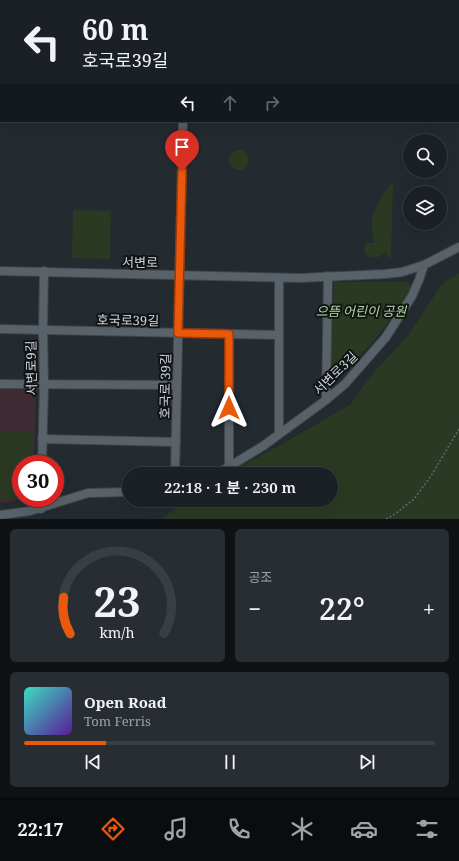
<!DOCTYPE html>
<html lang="ko">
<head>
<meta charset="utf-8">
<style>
  :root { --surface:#1a2025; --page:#272d32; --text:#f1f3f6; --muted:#9fa3a7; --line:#383e42; --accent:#ea580c }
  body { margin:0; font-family:"Noto Serif","Noto Sans KR",serif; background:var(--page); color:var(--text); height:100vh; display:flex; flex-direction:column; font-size:15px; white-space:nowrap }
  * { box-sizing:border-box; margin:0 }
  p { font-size:13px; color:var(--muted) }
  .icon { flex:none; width:22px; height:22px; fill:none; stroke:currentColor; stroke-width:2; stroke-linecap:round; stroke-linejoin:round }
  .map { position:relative; height:519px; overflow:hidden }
  .panel { display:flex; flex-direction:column; gap:10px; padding:10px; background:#0e1214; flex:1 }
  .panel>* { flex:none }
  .top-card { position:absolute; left:0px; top:0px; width:459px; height:122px; box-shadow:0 4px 16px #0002,0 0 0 1px var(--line); background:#1a2025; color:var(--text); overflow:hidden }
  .fabs { position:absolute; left:403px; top:134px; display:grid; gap:8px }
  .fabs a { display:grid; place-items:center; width:44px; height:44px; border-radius:50%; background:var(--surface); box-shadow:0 4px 16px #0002,0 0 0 1px var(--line); font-size:20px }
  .speed { position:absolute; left:12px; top:455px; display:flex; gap:8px; font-size:20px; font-weight:700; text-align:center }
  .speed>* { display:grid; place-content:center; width:52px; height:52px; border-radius:50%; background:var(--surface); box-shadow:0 4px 16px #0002,0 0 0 1px var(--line); line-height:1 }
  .speed .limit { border:6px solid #d22; background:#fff; color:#111 }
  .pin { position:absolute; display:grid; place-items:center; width:34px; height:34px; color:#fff; margin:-41px -17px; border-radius:50% 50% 50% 0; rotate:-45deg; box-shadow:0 0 4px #0007 }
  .pin .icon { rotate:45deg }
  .me { position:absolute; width:44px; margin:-22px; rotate:0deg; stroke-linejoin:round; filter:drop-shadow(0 0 3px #0008) }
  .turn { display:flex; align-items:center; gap:14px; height:84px; padding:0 16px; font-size:18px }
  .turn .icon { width:52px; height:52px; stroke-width:2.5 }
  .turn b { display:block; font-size:28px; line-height:34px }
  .lanes { display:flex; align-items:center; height:38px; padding:0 16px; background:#0003; justify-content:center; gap:20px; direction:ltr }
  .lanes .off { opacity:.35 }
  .big { font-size:30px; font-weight:600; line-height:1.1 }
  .panel .widget { flex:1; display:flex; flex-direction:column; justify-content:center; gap:6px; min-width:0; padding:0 14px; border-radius:6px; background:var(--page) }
  .panel .dial { align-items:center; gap:0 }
  .dial svg { height:104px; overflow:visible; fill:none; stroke:var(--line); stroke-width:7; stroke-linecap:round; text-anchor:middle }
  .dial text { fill:var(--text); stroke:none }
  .song { display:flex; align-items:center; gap:12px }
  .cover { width:48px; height:48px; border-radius:6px; background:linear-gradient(135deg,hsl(170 70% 55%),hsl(270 70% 35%)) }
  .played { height:4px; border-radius:2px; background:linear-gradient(90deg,var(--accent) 20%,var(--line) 20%) }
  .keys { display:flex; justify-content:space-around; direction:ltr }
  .heat { display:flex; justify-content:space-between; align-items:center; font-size:22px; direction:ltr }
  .panel .tiles { flex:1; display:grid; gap:10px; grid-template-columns:1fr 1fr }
  .widget:last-child { grid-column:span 2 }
  .trip { position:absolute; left:122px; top:467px; width:216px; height:40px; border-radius:20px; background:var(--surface); box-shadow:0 4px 16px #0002,0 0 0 1px var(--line); font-weight:600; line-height:40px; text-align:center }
  .dock { display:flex; height:64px; justify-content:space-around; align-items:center; background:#0a0d0f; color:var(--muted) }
  .dock .icon { width:28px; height:28px }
  .dock .current { color:var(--accent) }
  .dock b { font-size:18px; color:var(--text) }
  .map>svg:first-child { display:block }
  .education { fill:#3e2b33 }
  .green { fill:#2b3922 }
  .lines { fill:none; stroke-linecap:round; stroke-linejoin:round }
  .minor-casing { stroke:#3f464b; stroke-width:10 }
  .path { stroke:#62696e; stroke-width:1.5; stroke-dasharray:2 2; stroke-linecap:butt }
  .minor { stroke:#596269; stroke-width:8 }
  .route-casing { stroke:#983908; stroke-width:10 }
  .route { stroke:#ea580c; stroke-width:7 }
  .labels { text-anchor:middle; stroke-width:4; stroke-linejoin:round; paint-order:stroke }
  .street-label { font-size:13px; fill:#d0d5d9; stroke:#101316 }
  .park-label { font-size:13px; font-style:italic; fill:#b4db9b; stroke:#101316 }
</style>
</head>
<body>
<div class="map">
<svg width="459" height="519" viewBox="0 0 459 519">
  <rect width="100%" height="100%" fill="#232b31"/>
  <!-- education -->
  <path class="education" d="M0,388h36l-2,76h-13v34h3l-15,4 -9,1z"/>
  <!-- green -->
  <g class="green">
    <circle cx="239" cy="160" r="10"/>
    <path d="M393,182l-2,77 -7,-6 -5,4h-7l-6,-2 -2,-7 3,-5h8c-9,-26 2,-41 18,-61z"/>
    <path d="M73,210l38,1 -1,48 -38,-1z"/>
    <path d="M459,273v246h-297l22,-19h147v-26h-105l51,-27 73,-42 25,-34 33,-35 34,-52z"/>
    <path d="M334,282h74l3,7 -28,40 -13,16 -40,39z"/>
    <path d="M0,432h33l-1,32h-11v30l-10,5h-11z"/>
  </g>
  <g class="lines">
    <!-- minor casing -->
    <g class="minor-casing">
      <g id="minor">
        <path d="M184,1l1,-1"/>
        <path d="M0,22h1"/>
        <path d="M0,62h1"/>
        <path d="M0,271l300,7 85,-4 17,-2 22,-7 35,-18"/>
        <path d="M0,329l279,6"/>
        <path d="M0,384l177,1"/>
        <path d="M326,400l2,-124"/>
        <path d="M279,434v-156"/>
        <path d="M42,439l134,3"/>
        <path d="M42,464l2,-80 -1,-54 1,-59"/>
        <path d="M229,467v-133"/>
        <path d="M175,474l8,-353"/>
        <path d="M217,474l46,-28 63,-46 19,-16 41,-47 26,-41 7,-16 5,-15"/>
        <path d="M41,509v-11"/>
        <path d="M0,515l30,-4 58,-18 41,-1"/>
      </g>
    </g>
    <!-- path -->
    <g class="path">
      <path d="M449,0l3,1"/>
      <path d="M458,3h1"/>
      <path d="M386,519l9,-5 19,-15 17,-23 28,-47"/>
    </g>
    <!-- minor -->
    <use href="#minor" class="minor"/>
  </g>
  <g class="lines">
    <!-- route casing -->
    <g class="route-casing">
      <path id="route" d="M182,171l-4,162 51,1v74"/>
    </g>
    <!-- route -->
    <use href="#route" class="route"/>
  </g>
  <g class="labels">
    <!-- street labels -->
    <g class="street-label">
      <text transform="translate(140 262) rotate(1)" y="5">서변로</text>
      <text transform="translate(128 320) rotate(1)" y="5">호국로39길</text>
      <text transform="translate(31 368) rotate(-91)" y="5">서변로9길</text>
      <text transform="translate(335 373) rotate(-44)" y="5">서변로3길</text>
      <text transform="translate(165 386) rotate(-89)" y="5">호국로 39길</text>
    </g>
    <!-- park labels -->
    <g class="park-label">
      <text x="361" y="316">으뜸 어린이 공원</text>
    </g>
  </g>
</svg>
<div class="fabs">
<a><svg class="icon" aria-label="search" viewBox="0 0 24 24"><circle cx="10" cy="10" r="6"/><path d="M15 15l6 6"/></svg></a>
<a><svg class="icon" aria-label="layers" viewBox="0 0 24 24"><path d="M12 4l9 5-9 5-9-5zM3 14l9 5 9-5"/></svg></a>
</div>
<div class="speed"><div class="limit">30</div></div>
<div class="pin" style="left:182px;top:171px;background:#d93025"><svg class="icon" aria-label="arrive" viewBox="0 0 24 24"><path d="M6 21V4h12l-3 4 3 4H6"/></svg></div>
<svg class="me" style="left:229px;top:408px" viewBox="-20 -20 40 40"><path d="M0-17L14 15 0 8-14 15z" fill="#ea580c" stroke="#fff" stroke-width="4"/></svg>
<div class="trip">22:18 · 1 분 · 230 m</div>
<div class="top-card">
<div class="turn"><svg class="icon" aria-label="left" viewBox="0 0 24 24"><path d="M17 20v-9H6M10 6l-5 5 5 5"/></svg><div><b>60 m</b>호국로39길</div></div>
<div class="lanes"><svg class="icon" aria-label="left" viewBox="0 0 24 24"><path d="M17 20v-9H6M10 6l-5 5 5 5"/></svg><svg class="icon off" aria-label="ahead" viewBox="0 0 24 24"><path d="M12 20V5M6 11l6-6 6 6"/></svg><svg class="icon off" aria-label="right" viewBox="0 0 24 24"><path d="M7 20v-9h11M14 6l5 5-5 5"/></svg></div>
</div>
</div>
<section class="panel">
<div class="tiles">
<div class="widget dial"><svg viewBox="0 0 100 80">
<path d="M14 69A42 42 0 1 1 86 69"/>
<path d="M14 69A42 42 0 0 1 9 41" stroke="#ea580c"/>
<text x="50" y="56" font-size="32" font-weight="700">23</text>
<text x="50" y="72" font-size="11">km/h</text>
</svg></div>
<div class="widget"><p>공조</p>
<div class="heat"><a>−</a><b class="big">22°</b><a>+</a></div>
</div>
<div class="widget">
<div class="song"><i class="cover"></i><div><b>Open Road</b><p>Tom Ferris</p></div></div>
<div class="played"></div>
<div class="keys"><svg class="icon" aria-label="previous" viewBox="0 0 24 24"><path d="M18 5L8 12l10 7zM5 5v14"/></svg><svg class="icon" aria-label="pause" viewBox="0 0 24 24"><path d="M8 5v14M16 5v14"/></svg><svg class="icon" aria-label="next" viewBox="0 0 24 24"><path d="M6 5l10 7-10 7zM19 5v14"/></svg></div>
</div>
</div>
</section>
<nav class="dock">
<b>22:17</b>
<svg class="icon current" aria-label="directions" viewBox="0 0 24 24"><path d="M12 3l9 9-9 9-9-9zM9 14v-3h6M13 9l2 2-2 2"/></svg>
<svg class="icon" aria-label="music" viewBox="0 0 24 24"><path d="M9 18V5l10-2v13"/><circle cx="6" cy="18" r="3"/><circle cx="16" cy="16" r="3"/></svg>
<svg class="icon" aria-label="phone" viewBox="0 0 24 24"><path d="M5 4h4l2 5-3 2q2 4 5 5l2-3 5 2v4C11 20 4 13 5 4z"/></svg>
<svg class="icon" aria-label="climate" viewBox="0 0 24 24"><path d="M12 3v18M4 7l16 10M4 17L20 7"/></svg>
<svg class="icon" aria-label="car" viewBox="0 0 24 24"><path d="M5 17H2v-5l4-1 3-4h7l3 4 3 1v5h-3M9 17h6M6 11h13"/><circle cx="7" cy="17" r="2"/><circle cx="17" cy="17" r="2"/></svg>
<svg class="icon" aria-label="filters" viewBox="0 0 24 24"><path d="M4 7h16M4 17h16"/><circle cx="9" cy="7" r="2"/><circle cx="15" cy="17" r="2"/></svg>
</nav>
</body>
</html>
